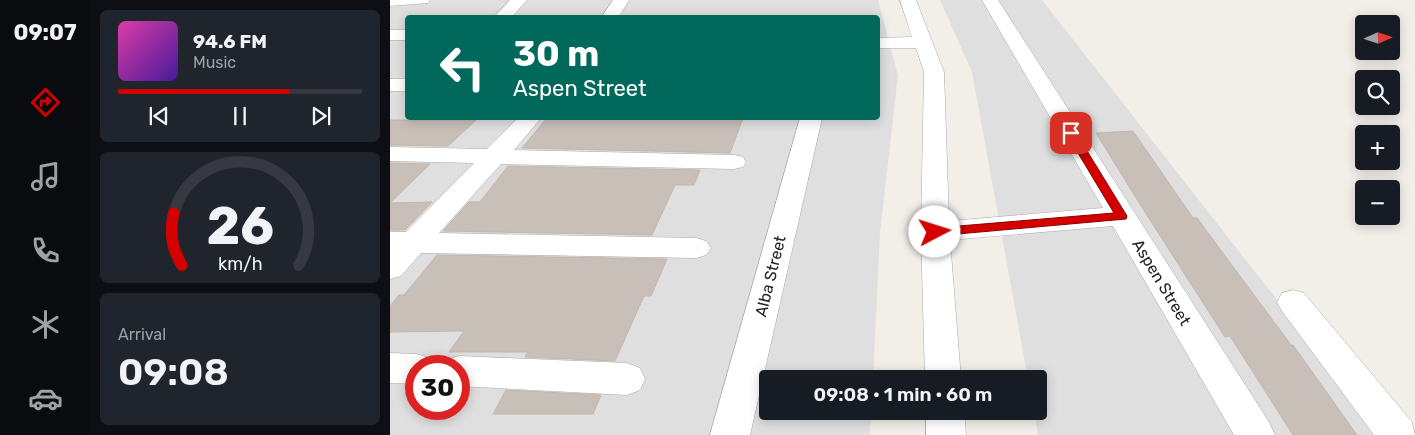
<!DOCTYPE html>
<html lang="en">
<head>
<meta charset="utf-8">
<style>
  :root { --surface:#171b24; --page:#20242c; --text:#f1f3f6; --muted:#9ea1a6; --line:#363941; --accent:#d40000 }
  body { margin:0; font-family:Rubik,sans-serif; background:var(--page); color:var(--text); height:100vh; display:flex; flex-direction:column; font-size:19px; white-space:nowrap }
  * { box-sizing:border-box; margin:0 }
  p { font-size:16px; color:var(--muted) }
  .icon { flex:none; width:28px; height:28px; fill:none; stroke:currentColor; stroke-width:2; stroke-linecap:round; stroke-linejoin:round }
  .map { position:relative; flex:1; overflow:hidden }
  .panel { display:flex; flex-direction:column; gap:10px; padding:10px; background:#0d0f14; width:300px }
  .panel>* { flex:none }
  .top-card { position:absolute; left:15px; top:15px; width:475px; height:105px; border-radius:5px; box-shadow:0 2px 12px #0003; background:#00695c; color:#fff; overflow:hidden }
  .needle { width:32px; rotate:87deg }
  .buttons { position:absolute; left:965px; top:15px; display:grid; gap:10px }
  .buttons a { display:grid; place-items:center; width:45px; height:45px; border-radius:5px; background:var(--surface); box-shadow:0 2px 12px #0003; font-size:25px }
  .speed { position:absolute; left:15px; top:355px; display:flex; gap:10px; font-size:25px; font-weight:700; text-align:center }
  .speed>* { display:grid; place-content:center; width:65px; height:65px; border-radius:50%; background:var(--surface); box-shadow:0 2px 12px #0003; line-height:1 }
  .speed .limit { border:8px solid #d22; background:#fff; color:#111 }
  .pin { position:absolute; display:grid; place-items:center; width:42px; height:42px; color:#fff; margin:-21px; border-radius:10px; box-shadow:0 2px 8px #0006 }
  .me { position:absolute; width:55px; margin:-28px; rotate:85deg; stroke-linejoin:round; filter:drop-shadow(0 0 4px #0008) }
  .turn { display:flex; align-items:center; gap:18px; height:105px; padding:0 25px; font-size:22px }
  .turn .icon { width:65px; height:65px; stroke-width:2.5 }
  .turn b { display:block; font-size:35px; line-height:42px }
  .big { font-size:38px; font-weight:600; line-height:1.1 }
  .panel .widget { flex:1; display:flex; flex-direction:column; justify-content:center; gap:8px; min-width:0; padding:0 18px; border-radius:8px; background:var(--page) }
  .panel .dial { align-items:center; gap:0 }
  .dial svg { height:130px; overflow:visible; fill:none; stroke:var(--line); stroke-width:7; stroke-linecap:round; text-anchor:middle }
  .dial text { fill:var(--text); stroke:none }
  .song { display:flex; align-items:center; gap:15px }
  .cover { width:60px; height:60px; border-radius:8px; background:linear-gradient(135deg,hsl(320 70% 55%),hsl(260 70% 35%)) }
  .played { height:5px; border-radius:2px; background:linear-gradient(90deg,var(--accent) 70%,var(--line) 70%) }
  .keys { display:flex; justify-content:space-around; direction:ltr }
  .trip { position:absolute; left:369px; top:370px; width:288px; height:50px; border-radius:5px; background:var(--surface); box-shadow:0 2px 12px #0003; font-weight:600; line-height:50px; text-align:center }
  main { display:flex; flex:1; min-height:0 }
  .tab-bar { display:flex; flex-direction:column; width:90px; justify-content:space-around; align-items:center; background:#090b0e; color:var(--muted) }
  .tab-bar .icon { width:35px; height:35px }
  .tab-bar .current { color:var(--accent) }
  .tab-bar b { font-size:22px; color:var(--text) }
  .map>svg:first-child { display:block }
  .residential { fill:#e0dfdf; fill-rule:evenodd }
  .building { fill:#c7bfb8; stroke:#c4b6ab }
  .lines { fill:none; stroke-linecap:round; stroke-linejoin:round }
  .minor-casing { stroke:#a9a9a9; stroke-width:1 }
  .minor { fill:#fff; fill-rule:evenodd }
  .route { fill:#d40000; stroke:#8a0000 }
  .labels { text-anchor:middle; stroke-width:5; stroke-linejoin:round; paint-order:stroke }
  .street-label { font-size:16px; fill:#222; stroke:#fff }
</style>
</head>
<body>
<main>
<nav class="tab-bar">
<b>09:07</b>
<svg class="icon current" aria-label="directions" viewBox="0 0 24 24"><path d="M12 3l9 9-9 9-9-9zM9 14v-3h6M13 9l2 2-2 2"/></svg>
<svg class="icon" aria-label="music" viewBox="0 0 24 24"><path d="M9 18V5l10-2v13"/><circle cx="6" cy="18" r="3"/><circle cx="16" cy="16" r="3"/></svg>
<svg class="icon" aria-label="phone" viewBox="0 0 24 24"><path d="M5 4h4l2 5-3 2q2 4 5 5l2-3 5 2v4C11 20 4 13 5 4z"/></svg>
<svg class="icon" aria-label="climate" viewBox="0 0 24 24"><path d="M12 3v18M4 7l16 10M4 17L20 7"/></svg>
<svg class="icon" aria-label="car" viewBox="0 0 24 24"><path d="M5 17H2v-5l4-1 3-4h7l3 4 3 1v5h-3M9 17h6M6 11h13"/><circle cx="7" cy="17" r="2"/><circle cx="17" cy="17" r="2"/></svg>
</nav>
<section class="panel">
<div class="widget">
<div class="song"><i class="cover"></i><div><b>94.6 FM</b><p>Music</p></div></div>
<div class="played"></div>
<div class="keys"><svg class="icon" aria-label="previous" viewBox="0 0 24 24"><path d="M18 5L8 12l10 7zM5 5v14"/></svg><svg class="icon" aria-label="pause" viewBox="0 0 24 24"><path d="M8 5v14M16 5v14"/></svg><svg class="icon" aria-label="next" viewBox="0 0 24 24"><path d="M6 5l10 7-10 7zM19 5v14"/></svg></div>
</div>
<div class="widget dial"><svg viewBox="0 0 100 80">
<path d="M14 69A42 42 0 1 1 86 69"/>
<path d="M14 69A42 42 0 0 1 9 37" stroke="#d40000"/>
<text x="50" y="56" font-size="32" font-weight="700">26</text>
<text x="50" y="72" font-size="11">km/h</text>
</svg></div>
<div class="widget"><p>Arrival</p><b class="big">09:08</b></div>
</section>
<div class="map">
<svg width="1025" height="435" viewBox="0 0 1025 435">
  <rect width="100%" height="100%" fill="#f2efe9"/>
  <!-- residential -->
  <g class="residential">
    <path d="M0,0h488l20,75 -18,158 -7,146h-105v32h103l-1,24h-480zM18,18h470v100h-470zM26,366h43v43h-43z"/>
    <path d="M550,0h102l341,435h-345l-4,-24h4v-32h-10l-56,-307z"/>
  </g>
  <!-- building -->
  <g class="building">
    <path d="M157,118h196l-13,35 -208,-5z"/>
    <path d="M0,120h86l-28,26 -58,-1z"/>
    <path d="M743,131l60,87h4l94,127h2l64,90h-64l-63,-99 -5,1 -82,-128 -47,-76z"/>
    <path d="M0,163l40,1 -40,39z"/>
    <path d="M118,166l192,4 -6,15h-19l-23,50 -209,-4 26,-29h11z"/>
    <path d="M42,202l-27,28h-15v-27z"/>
    <path d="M47,255l230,4 -16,37h-7l-29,65 -90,-4 3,-5h-79l15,-21 -74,1v-26l9,-11h5z"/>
    <path d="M116,390l95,5 -8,19h-100z"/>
  </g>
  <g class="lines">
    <!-- minor casing -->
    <g class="minor-casing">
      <g id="minor">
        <path d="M0,0h40l-2,3 -38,3z"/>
        <path d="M120,0h17l-16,18h-18z"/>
        <path d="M223,0h16l-11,18h-17z"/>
        <path d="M510,0h16l28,72 5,149 154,-13 -121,-208h16l271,422 6,13h-41l-121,-209 -163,14 11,139h-36l-4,-147 3,-160 -8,-24h-38v-10l34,-1z"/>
        <rect x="0" y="30" width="18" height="10"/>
        <rect x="0" y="79" width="18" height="12"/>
        <path d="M128,118h23l-27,32 220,5 9,2 3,5 -3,5 -9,2 -233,-5 -62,69 257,5 10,3 5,7 -5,7 -10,3 -275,-5 -20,23 -11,3v-47h16l68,-69 -84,-2v-14l97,2z"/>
        <path d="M410,118h22l-72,317h-40z"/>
        <path d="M903,290l11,3 108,129 3,13h-41l-92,-124 -5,-9 5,-9z"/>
        <path d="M0,353l26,1 13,4 3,8h-16v18l-26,-1z"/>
        <path d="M69,356l168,7 13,5 5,11 -5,11 -13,5 -168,-9v-20h-16l3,-6z"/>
        <path d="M536,411h38l2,24h-40z"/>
      </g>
    </g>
    <!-- minor -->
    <use href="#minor" class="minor"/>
  </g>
  <!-- route -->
  <path class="route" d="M681,130l5,3 51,83 -1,3 -191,17 -4,-1 -2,-3 6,-4 179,-15 -48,-80z"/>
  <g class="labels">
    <!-- street labels -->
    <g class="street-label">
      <text transform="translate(380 276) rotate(-76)" y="6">Alba Street</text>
      <text transform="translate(772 282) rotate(59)" y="6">Aspen Street</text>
    </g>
  </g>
</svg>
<div class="buttons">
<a><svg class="needle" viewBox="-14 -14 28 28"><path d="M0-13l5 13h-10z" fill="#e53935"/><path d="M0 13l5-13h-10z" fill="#9ea1a6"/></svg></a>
<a><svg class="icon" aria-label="search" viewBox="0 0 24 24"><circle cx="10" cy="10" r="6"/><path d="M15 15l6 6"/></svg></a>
<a>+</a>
<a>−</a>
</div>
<div class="speed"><div class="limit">30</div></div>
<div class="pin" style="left:681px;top:133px;background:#d93025"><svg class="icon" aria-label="arrive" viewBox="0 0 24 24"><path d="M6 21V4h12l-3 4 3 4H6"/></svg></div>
<svg class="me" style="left:545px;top:232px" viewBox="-20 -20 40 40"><circle r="19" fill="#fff"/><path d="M0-13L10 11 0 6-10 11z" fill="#d40000"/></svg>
<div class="trip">09:08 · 1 min · 60 m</div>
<div class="top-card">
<div class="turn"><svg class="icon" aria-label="left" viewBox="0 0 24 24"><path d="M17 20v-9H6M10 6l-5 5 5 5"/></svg><div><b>30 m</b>Aspen Street</div></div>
</div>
</div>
</main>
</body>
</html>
